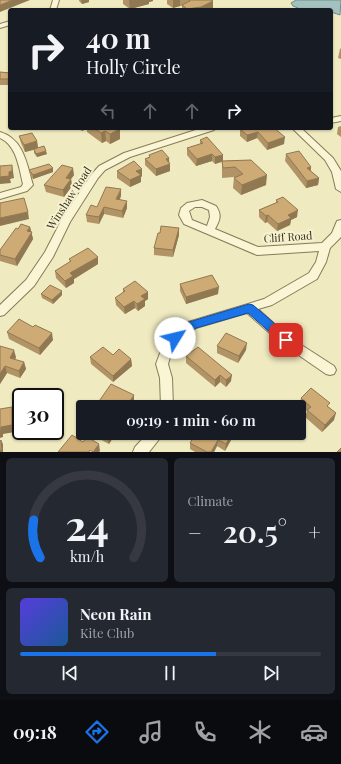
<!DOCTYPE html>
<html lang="en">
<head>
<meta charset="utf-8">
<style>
  :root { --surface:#171b24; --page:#242831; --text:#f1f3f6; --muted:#9ea1a6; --line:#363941; --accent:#1a73e8 }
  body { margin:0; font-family:"Playfair Display",serif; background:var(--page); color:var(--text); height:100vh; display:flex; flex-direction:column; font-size:15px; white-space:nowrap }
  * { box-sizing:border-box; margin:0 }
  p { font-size:13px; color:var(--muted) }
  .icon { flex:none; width:22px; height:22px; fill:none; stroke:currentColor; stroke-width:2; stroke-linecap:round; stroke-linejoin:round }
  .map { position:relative; height:452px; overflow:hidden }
  .details { display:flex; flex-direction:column; gap:6px; padding:6px; background:#0d0f14; flex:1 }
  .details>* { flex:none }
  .banner { position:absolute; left:8px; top:8px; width:325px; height:122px; border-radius:4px; box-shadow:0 1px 3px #0004; background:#171b24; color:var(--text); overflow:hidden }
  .speed { position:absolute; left:12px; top:388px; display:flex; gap:8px; font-size:20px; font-weight:700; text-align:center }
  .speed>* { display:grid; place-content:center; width:52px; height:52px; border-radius:50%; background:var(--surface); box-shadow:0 1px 3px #0004; line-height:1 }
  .speed .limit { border:2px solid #111; border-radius:6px; background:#fff; color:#111 }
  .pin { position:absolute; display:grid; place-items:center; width:34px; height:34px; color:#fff; margin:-17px; border-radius:8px; box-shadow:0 2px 6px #0006 }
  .me { position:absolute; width:44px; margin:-22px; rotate:54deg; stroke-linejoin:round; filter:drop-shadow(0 0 3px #0008) }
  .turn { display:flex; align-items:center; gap:14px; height:84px; padding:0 12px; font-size:18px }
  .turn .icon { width:52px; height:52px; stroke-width:2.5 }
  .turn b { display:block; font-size:28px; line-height:34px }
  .lanes { display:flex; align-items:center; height:38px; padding:0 12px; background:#0003; justify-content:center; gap:20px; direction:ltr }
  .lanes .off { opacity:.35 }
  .big { font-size:30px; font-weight:600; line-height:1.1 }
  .details .card { flex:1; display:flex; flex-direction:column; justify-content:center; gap:6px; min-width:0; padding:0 14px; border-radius:6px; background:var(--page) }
  .details .dial { align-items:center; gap:0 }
  .dial svg { height:104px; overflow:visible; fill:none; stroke:var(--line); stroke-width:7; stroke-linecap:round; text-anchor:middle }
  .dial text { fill:var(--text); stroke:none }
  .song { display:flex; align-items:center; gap:12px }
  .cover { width:48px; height:48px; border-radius:6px; background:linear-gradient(135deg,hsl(250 70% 55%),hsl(210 70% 35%)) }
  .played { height:4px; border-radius:2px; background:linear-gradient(90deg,var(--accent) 65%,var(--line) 65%) }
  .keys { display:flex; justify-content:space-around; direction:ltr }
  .heat { display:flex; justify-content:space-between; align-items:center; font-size:22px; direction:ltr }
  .details .tiles { flex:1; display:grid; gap:6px; grid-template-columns:1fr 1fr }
  .card:last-child { grid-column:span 2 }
  .trip { position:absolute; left:76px; top:400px; width:230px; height:40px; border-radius:4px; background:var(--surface); box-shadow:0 1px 3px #0004; font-weight:600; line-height:40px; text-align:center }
  .tab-bar { display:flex; height:64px; justify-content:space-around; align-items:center; background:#090b0e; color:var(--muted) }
  .tab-bar .icon { width:28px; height:28px }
  .tab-bar .current { color:var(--accent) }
  .tab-bar b { font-size:18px; color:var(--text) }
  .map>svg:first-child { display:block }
  .water { fill:#a3c1be; stroke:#6a8f8d }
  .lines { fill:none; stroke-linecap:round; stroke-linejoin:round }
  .street-casing { stroke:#897b58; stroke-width:2 }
  .street { fill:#faf5d4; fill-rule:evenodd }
  .wall { fill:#b19365 }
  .shaded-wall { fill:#907852 }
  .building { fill:#ceab75; stroke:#907852 }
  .route { fill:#1a73e8; stroke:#114b97 }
  .labels { text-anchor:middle; stroke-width:4; stroke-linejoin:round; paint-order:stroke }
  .street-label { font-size:11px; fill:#382f1c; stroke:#f6f2d0 }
</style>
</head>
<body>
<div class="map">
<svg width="341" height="452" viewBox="0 0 341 452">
  <rect width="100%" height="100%" fill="#efeac0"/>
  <!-- water -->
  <path class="water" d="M296,0h45l-1,15 -9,-3v-2h-33v-2l-5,-2 -2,-3z"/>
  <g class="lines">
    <!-- street casing -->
    <g class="street-casing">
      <g id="street">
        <path d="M53,0h6l-3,10h-6z"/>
        <path d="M10,21v4l-10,3v-4z"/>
        <path d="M341,116v5l-10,2v-5z"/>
        <path d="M202,128h13l-1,2 -84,27 -25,13 -7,8 -28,44 -17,35 -19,29 -30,29 -4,1v-11l26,-25 19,-28 17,-33 29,-44 8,-9 25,-13z"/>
        <path d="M292,128h9l32,30 8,13v21l-5,-3 -4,-17 -7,-12z"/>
        <path d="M0,132c24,7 27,33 33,53l-6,6 -27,8v-6l21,-6 2,-3c-4,-16 -6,-38 -23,-46z"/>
        <path d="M202,200l14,6c6,9 4,14 -1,23l43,18 64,-4 10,-10 5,-12 4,-1v17l-11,11 -4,14 -9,17 -45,26 -14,4 31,28 45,29 2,4 -2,4 -4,1 -4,-1 -45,-31 -34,-30 -51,15 -17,13 -7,10 -4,13 4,14 1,29h-12l-1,-29 -4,-14 7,-19 8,-10 17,-13 76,-23 45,-26 7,-11 3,-11 -62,4 -73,-31 -5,-9 2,-7 6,-5zM195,207h7l7,3 1,7 -3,9 -15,-6 -3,-9z"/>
        <path d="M148,433h16l-15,19h-16l2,-5z"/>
      </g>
    </g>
    <!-- street -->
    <use href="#street" class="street"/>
  </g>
  <!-- wall -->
  <g class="wall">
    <path d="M79,0h10v2l-7,2 -3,-3z"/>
    <path d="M123,0h30v1l-4,1v2l-19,5 -7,-5z"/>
    <path d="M167,0h45l1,1v9h-31v-4h-2l-7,2 -6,-4z"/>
    <path d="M341,48v11l-3,-1 2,-9z"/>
    <path d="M0,72l10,1v12h-10z"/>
    <path d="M341,126v11l-4,-3 1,-7z"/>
    <path d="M77,128h41l2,1v10l-10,5 -4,-3 -4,2 -15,-11v-2l-1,-1 -4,2z"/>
    <path d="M274,128l10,16 -17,6 -10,-12 -10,4 -7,-6v-7z"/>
    <path d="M19,136l18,5 1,7 9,6 -10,3 -3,-4v-3l-9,2 -4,-9z"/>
    <path d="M200,140l23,15v6l28,-1 15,25 -25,10 -8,-7 1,-11 -12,1v-16l-7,2 -3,-3 -16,5 -9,-11v-7l13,-4z"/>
    <path d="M286,154l25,13v4l8,7 -1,7 -12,3 -21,-27z"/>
    <path d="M149,155l20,3 1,13 -14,5 -11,-11v-6l4,-2z"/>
    <path d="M53,168v4l-20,7 -3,-5 -1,-4z"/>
    <path d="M117,171l25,5 -1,1v5l-11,5 -13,-9z"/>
    <path d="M74,175l-3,4 1,7 -8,11 -18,-5 -2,-7z"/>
    <path d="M121,196l-1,3 7,9 -4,10 -19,-4 -5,10 -12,-2 -1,-7 11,-8z"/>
    <path d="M276,200l21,17 -6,3 -1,5 -13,6 -10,-9 -2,1 -6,-6v-7l17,-7z"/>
    <path d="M30,227l3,12 -16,27 -17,-5v-11l18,-21z"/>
    <path d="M179,228v7l-6,22 -19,-2v-7l6,-15z"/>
    <path d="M69,259l29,5 -24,15v4l-8,5 -10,-10 -1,-7 15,-9z"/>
    <path d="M180,284l38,10 -32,10 -6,-13z"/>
    <path d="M123,289l25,10 -3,2v5l-7,5 -3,-3 -10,6 -9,-9 -1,-7 8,-5z"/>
    <path d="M41,294l21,1 -9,9 -11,-6z"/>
    <path d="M7,332l46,8 -13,15 -31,-16z"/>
    <path d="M0,346l16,11 -1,3 9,2 2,7 -6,9 -13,-5 -7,11z"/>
    <path d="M217,346l29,4 -8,13 -21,-10z"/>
    <path d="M186,356l45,25 -5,6 -6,-5 -5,5 -29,-24z"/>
    <path d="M90,357l41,2 1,7 -19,16 -22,-18z"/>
    <path d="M301,398l28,9 5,13 -12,12 -17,-15 2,-6 -8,-6z"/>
    <path d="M92,433h24l-7,11 -17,-9z"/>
    <path d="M232,434l-1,6 -6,11 -8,-5 -3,6h-19l-5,-3v-6z"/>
  </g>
  <!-- shaded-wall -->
  <g class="shaded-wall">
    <path d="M13,0h17l-30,12v-7z"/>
    <path d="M81,0h8v2l-7,2z"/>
    <path d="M129,0h24v1l-4,1v2l-19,5z"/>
    <path d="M173,0h7v6l-7,2z"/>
    <path d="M213,1v9h-26v-1z"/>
    <path d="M81,128h5v1l-4,2z"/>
    <path d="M120,129v10l-10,5v-10z"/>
    <path d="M105,131l1,10 -4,2 -1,-10z"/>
    <path d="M258,132l-1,6 -10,4v-7z"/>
    <path d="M285,137l-1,7 -17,6 1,-7z"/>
    <path d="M37,141l1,7 -13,4 -1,-7z"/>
    <path d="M46,151l1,3 -10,3 -1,-3z"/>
    <path d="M212,154v7l-16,5 1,-7z"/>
    <path d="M223,155v6l-8,3v-7z"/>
    <path d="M169,158v7l1,-1v7l-14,5v-7l10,-10z"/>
    <path d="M12,165l2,13 -4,1 1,4 -11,1v-7l9,-5z"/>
    <path d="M311,167l-1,7 -3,-6z"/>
    <path d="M53,168v4l-20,7v-4z"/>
    <path d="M73,168l1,7 -3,4 1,7 -8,11 -1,-7 3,-12z"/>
    <path d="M142,169v7l-1,1v5l-11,5v-7l6,-9z"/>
    <path d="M267,175l-1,10 -25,10 1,-10z"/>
    <path d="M319,178l-1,7 -12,3 1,-7z"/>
    <path d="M121,189v7l-5,10v-7z"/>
    <path d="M127,201v7l-4,10 -1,-7z"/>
    <path d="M104,207v7l-5,10v-7z"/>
    <path d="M298,210l-1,7 -6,3 -1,5 -13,6 1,-7 10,-9z"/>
    <path d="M28,212l1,7 -29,7v-8z"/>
    <path d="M268,215l-1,7 -2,1 1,-7z"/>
    <path d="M30,227l3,12 -16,27 -2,-7 12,-28z"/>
    <path d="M179,228v7l-6,22v-7z"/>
    <path d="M98,257v7l-24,15v4l-8,5 -1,-7 5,-8z"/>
    <path d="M219,287l-1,7 -32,10v-7z"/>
    <path d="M62,291v4l-9,9 -1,-4z"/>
    <path d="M148,292v7l-3,2v5l-7,5 -1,-7 4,-8z"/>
    <path d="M134,301l1,7 -10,6 -1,-7z"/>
    <path d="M52,333l1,7 -13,15 -1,-7z"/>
    <path d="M247,343l-1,7 -8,13 1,-7z"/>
    <path d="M14,350l2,7 -4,8 -2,-7z"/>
    <path d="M131,359l1,7 -19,16v-6z"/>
    <path d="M24,362l2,7 -6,9 -1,-7z"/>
    <path d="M5,366l2,7 -7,11v-10z"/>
    <path d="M220,375v7l-5,5v-7z"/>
    <path d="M232,375l-1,6 -5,6v-7z"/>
    <path d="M134,395v10l-1,2h-7z"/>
    <path d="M12,407l2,7 1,18 -12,2v3l-3,1v-7l1,-4z"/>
    <path d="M336,413l-2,7 -12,12 3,-7z"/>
    <path d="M108,433h8l-7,11 -2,-10z"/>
    <path d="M232,434l-1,6 -6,11 1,-7z"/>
    <path d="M1,440l2,4v8h-3z"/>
    <path d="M218,440l-1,6 -3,6h-3z"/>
    <path d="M99,444l1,7 -1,1h-6z"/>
  </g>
  <!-- building -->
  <g class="building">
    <path d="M0,0h13l-13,5z"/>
    <path d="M189,0h23l1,1 -12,6 -14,2 -5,-4 8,-4z"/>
    <path d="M0,72l10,1v3l-1,3h-9z"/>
    <path d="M94,128h24l2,1 -10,5 -5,-3 -4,2z"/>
    <path d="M244,128h30l11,9 -17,6 -10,-11 -11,3 -7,-6z"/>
    <path d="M32,133l5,8 -13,4 -5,-9z"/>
    <path d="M207,137l16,18 -8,2 -3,-3 -15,5 -10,-11 16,-5 -3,-3z"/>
    <path d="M44,146l2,5 -10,3 -2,-5z"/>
    <path d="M162,150l7,8 -3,1 4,5 -14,5 -11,-10 5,-2 -1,-2z"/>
    <path d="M299,151l12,16 -4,1 12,10 -12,3 -21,-27z"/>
    <path d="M251,160l16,15 -25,10 -8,-7 9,-4 -8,-7 -12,1 -1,-7z"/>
    <path d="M134,161l8,8 -6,2 5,4 -11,5 -13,-9z"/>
    <path d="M49,164l4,4 -20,7 -4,-5z"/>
    <path d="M12,165v6l-3,1v4l-9,1v-11z"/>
    <path d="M62,165l11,3 -7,10 5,1 -8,11 -19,-5z"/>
    <path d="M106,187l15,2 -5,10 11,2 -5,10 -18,-4 -5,10 -13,-2 5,-10 6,2z"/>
    <path d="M283,197l15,13 -10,5 3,3 -13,6 -10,-9 -2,1 -7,-6 19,-8 -2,-2z"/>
    <path d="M24,198l4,14 -28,6v-15z"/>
    <path d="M21,224l9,3 -3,4 5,1 -17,27 -15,-4v-5l16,-22 2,1z"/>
    <path d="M161,226l18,2 -6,22 -19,-2 4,-15h2z"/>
    <path d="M88,248l10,9 -28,16 3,3 -8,5 -10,-10 16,-10 -2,-2z"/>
    <path d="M212,275l7,12 -33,10 -6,-13z"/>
    <path d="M135,281l13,11 -7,4 4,3 -8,5 -3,-3 -10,6 -9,-9 10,-7 -2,-2z"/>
    <path d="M50,285l12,6 -10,9 -11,-6z"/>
    <path d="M19,319l14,8 2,-2 17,8 -13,15 -32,-16z"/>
    <path d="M226,333l21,10 -8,13 -22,-10z"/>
    <path d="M0,346l14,4 -4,8 14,4 -5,9 -14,-5 -5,8z"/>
    <path d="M103,347l10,8 6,-6 12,10 -18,17 -23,-19z"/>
    <path d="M198,347l34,28 -6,5 -6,-5 -5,5 -29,-24z"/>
    <path d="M111,384l23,11 -8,12h-31z"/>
    <path d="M311,388l19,15 -3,3 9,7 -11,12 -18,-15 4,-3 -10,-9z"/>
    <path d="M12,407v18l-11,2v4h-1v-22z"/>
    <path d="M196,433h34l2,1 -6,10 -8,-4 -7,12h-4l-17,-9z"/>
    <path d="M72,435l11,7 4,-5 12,7 -6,8 -3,-2 -1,2h-31z"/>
    <path d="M1,440l1,10h-2v-9z"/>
    <path d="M341,448v4h-4z"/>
  </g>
  <!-- route -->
  <path class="route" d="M249,304l4,1 36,31 2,4 -2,3 -3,1 -4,-1 -34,-30 -52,15 -21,14 -4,-1 -1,-3 1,-3 18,-13z"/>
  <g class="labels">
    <!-- street labels -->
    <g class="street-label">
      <text transform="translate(69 198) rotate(-57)" y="4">Winshaw Road</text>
      <text transform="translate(288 237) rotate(-4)" y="4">Cliff Road</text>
    </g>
  </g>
</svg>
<div class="speed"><div class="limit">30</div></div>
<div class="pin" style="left:286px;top:340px;background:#d93025"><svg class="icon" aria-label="arrive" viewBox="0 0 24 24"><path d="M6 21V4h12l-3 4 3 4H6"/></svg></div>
<svg class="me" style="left:175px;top:338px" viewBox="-20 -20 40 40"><circle r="19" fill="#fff"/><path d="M0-13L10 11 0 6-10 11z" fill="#1a73e8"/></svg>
<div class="trip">09:19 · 1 min · 60 m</div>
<div class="banner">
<div class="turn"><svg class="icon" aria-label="right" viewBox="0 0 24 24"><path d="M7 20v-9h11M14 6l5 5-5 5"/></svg><div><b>40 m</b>Holly Circle</div></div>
<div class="lanes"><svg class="icon off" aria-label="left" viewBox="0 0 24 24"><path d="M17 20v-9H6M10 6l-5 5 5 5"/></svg><svg class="icon off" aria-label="ahead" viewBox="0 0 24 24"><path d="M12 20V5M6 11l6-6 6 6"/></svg><svg class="icon off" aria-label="ahead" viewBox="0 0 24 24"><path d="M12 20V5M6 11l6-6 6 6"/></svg><svg class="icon" aria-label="right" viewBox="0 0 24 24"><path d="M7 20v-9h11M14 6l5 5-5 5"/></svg></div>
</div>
</div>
<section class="details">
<div class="tiles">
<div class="card dial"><svg viewBox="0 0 100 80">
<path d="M14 69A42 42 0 1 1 86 69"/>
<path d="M14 69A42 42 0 0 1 9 40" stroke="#1a73e8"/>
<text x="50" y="56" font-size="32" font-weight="700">24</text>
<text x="50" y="72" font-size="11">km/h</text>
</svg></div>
<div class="card"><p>Climate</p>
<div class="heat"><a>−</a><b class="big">20.5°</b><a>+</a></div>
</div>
<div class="card">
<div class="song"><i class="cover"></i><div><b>Neon Rain</b><p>Kite Club</p></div></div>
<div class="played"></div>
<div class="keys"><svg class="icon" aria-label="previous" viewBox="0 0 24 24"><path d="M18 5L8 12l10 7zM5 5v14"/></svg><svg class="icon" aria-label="pause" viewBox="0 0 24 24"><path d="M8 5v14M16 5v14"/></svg><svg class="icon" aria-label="next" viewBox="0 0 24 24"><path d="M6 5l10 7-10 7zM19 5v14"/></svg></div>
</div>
</div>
</section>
<nav class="tab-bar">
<b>09:18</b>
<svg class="icon current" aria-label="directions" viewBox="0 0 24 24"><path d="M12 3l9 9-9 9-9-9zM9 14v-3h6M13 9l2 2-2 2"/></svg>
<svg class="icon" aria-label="music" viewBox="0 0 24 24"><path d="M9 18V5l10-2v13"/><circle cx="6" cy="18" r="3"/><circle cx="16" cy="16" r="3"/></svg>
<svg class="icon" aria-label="phone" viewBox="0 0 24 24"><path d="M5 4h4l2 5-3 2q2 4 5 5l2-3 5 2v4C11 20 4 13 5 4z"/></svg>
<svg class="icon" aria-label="climate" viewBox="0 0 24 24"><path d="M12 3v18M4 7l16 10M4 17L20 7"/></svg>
<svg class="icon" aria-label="car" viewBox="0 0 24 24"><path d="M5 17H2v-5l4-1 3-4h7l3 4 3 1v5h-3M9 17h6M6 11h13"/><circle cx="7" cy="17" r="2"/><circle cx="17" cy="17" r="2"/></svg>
</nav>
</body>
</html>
